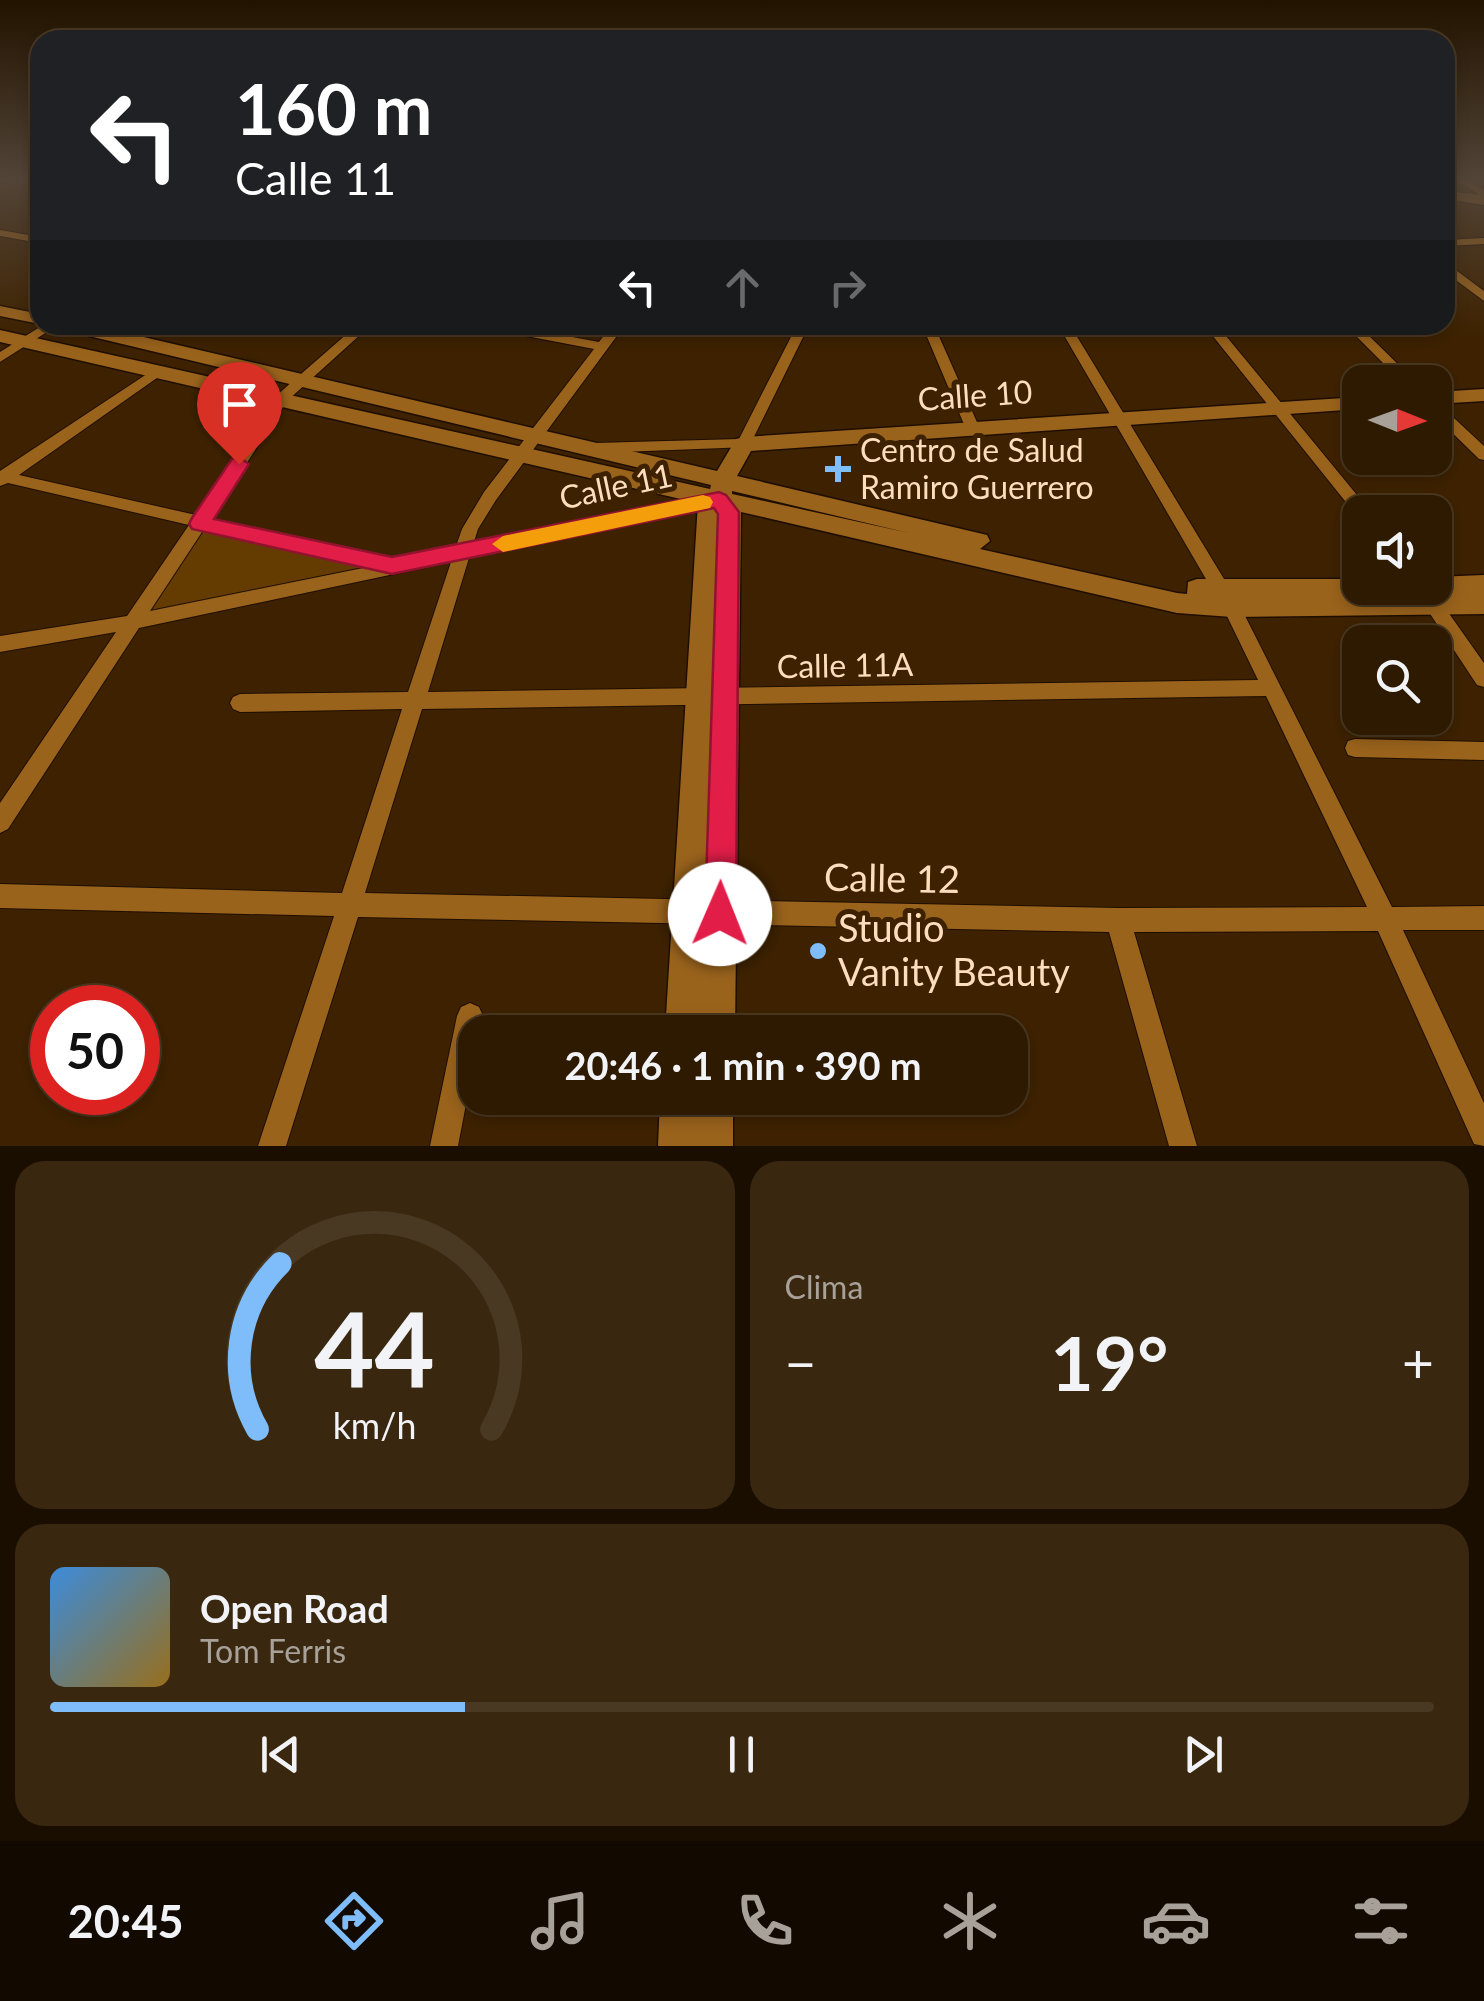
<!DOCTYPE html>
<html lang="es">
<head>
<meta charset="utf-8">
<style>
  :root { --surface:#2e1a00; --page:#3a270f; --text:#f1f3f6; --muted:#a7a199; --line:#493822; --accent:#7ebdf9 }
  body { margin:0; font-family:Lato,sans-serif; background:var(--page); color:var(--text); height:100vh; display:flex; flex-direction:column; font-size:38px; white-space:nowrap }
  * { box-sizing:border-box; margin:0 }
  p { font-size:32px; color:var(--muted) }
  .icon { flex:none; width:55px; height:55px; fill:none; stroke:currentColor; stroke-width:2; stroke-linecap:round; stroke-linejoin:round }
  .map { position:relative; height:1146px; overflow:hidden }
  .panel { display:flex; flex-direction:column; gap:15px; padding:15px; background:#190e00; flex:1 }
  .panel>* { flex:none }
  .guide { position:absolute; left:30px; top:30px; width:1425px; height:305px; border-radius:30px; box-shadow:0 5px 15px #0003,0 0 0 2px var(--line); background:#202124; color:#fff; overflow:hidden }
  .needle { width:65px; rotate:91deg }
  .controls { position:absolute; left:1342px; top:365px; display:grid; gap:20px }
  .controls a { display:grid; place-items:center; width:110px; height:110px; border-radius:20px; background:var(--surface); box-shadow:0 5px 15px #0003,0 0 0 2px var(--line); font-size:50px }
  .speed { position:absolute; left:30px; top:985px; display:flex; gap:20px; font-size:50px; font-weight:700; text-align:center }
  .speed>* { display:grid; place-content:center; width:130px; height:130px; border-radius:50%; background:var(--surface); box-shadow:0 5px 15px #0003,0 0 0 2px var(--line); line-height:1 }
  .speed .limit { border:15px solid #d22; background:#fff; color:#111 }
  .pin { position:absolute; display:grid; place-items:center; width:85px; height:85px; color:#fff; margin:-102px -42px; border-radius:50% 50% 50% 0; rotate:-45deg; box-shadow:0 0 10px #0007 }
  .pin .icon { rotate:45deg }
  .me { position:absolute; width:110px; margin:-55px; rotate:1deg; stroke-linejoin:round; filter:drop-shadow(0 0 8px #0008) }
  .turn { display:flex; align-items:center; gap:35px; height:210px; padding:0 40px; font-size:45px }
  .turn .icon { width:130px; height:130px; stroke-width:2.5 }
  .turn b { display:block; font-size:70px; line-height:85px }
  .lanes { display:flex; align-items:center; height:95px; padding:0 40px; background:#0003; justify-content:center; gap:50px; direction:ltr }
  .lanes .off { opacity:.35 }
  .big { font-size:75px; font-weight:700; line-height:1.1 }
  .panel .widget { flex:1; display:flex; flex-direction:column; justify-content:center; gap:15px; min-width:0; padding:0 35px; border-radius:30px; background:var(--page) }
  .panel .dial { align-items:center; gap:0 }
  .dial svg { height:260px; overflow:visible; fill:none; stroke:var(--line); stroke-width:7; stroke-linecap:round; text-anchor:middle }
  .dial text { fill:var(--text); stroke:none }
  .song { display:flex; align-items:center; gap:30px }
  .cover { width:120px; height:120px; border-radius:15px; background:linear-gradient(135deg,hsl(210 70% 55%),hsl(40 70% 35%)) }
  .played { height:10px; border-radius:5px; background:linear-gradient(90deg,var(--accent) 30%,var(--line) 30%) }
  .keys { display:flex; justify-content:space-around; direction:ltr }
  .heat { display:flex; justify-content:space-between; align-items:center; font-size:55px; direction:ltr }
  .panel .tiles { flex:1; display:grid; gap:15px; grid-template-columns:1fr 1fr }
  .widget:last-child { grid-column:span 2 }
  .trip { position:absolute; left:458px; top:1015px; width:570px; height:100px; border-radius:30px; background:var(--surface); box-shadow:0 5px 15px #0003,0 0 0 2px var(--line); font-weight:700; line-height:100px; text-align:center }
  .dock { display:flex; height:160px; justify-content:space-around; align-items:center; background:#120a00; color:var(--muted) }
  .dock .icon { width:70px; height:70px }
  .dock .selected { color:var(--accent) }
  .dock b { font-size:45px; color:var(--text) }
  .map>svg:first-child { display:block }
  .green { fill:#643b00 }
  .lines { fill:none; stroke-linecap:round; stroke-linejoin:round }
  .street-casing { stroke:#1f0e00; stroke-width:2 }
  .secondary-casing { stroke:#1f0e00; stroke-width:3 }
  .street { fill:#9a631c; fill-rule:evenodd }
  .secondary { fill:#9a631c; fill-rule:evenodd }
  .route { fill:#e11d48; stroke:#92132f; stroke-width:2.5 }
  .slow { fill:#f59e0b }
  .poi-dot { fill:#7ebdf9; stroke:#3e2200; stroke-width:4 }
  .labels { text-anchor:middle; stroke-width:10; stroke-linejoin:round; paint-order:stroke }
  .street-label { font-size:32px; fill:#fcddbd; stroke:#3e2200 }
  .poi-label { font-size:32px; fill:#fcddbd; stroke:#3e2200; text-anchor:start }
  .near-street-label { font-size:38px; fill:#fcddbd; stroke:#3e2200 }
  .near-poi-label { font-size:38px; fill:#fcddbd; stroke:#3e2200; text-anchor:start }
</style>
</head>
<body>
<div class="map">
<svg width="1484" height="1146" viewBox="0 0 1484 1146">
  <rect width="100%" height="100%" fill="#3e2200"/>
  <!-- green -->
  <path class="green" d="M200,523l192,43 -258,56z"/>
  <g class="lines">
    <!-- street casing -->
    <g class="street-casing">
      <g id="street">
        <path d="M0,178h11l-11,6z"/>
        <path d="M20,178h20v4z"/>
        <path d="M1454,178h11l19,12v8z"/>
        <path d="M0,230l40,7v6l-40,-7z"/>
        <path d="M1484,238v6l-39,2v-6z"/>
        <path d="M1445,262l39,29v10l-39,-29z"/>
        <path d="M43,325h15l-58,37v-10z"/>
        <path d="M357,325h14l-84,76 -76,117 173,40 7,4 64,-13 7,-20 22,-37 110,-143 -105,-20 -6,-4h26l90,17 13,-17h13l-129,175 -18,29 -5,16 246,-51 8,6 -8,6 -250,52 -41,134 830,-12 -34,-70 -166,-285h12l168,277 154,305 92,-1v24h-81l81,173v43l-10,-2 -96,-213 -244,1 63,214h-28l-60,-214 -751,-15 -72,229h-28l76,-230 -334,-8v-24l342,9 60,-184 -162,3 -7,-3 -3,-6 3,-6 7,-3 168,-2 43,-130 -312,66 -131,201 -8,4v-30l116,-171 -116,20v-16l127,-20 62,-91 -181,-42 -8,3v-15l159,-105 5,1v6l-145,102 177,40 81,-120zM204,529l164,38 -218,44zM1266,696l101,211 -249,1 -753,-15 57,-184z"/>
        <path d="M797,325h12l-60,122 -154,6 -8,-5 8,-5 144,-4z"/>
        <path d="M922,325h12l46,104 -2,3h-10l-2,-3z"/>
        <path d="M1204,325h13l154,187h-11v5l-3,-1z"/>
        <path d="M1345,325h13l58,57h-14z"/>
        <path d="M1435,404l5,1 44,41v14l-5,-1 -44,-43z"/>
        <path d="M1413,588h18l53,75v24l-7,-2z"/>
        <path d="M1355,739l129,3v18l-129,-3 -7,-2 -3,-7 3,-7z"/>
        <path d="M470,1003l9,4 4,9 -3,16h-5v25l-17,89h-28l27,-130 4,-9z"/>
      </g>
    </g>
    <!-- secondary casing -->
    <g class="secondary-casing">
      <g id="secondary">
        <path d="M1445,191l39,4v10l-39,-6z"/>
        <path d="M0,306l40,8v10l-40,-8z"/>
        <path d="M59,325h33l625,146 19,-32 8,-2 616,-40v12l-609,42 -14,25 250,59 3,6 -10,8 197,44 10,1 1,-12 9,-3h163v9h75v-11l49,-2v39l-252,3 -55,-4 -436,-101 -6,520h-70l33,-529 -698,-161v-12l710,159 1,-4 -643,-154zM732,491l177,42 -177,-39z"/>
        <path d="M1484,389v12l-49,3v-12z"/>
        <path d="M660,1098h73v48h-75z"/>
      </g>
    </g>
    <!-- street -->
    <use href="#street" class="street"/>
    <!-- secondary -->
    <use href="#secondary" class="secondary"/>
  </g>
  <!-- sky -->
  <linearGradient id="sky" x2="0" y2="1"><stop stop-color="#221300"/><stop offset="0.53" stop-color="#524437"/><stop offset="1" stop-color="#524437" stop-opacity="0"/></linearGradient>
  <rect width="1484" height="338" fill="url(#sky)"/>
  <!-- route -->
  <path class="route" d="M239,457l10,7 -35,55 178,38 327,-65 7,3 13,17 -3,402 -5,11 -11,5 -11,-5 -4,-11 13,-400 -4,-6 -322,66 -200,-45 -3,-5 3,-6 40,-59z"/>
  <!-- slow -->
  <path class="slow" d="M703,495l7,2 3,5 -3,6 -207,44 -11,-8 11,-8z"/>
  <!-- markers -->
  <g class="poi-dot">
    <path d="M833 454h10v10h10v10h-10v10h-10v-10h-10v-10h10z"/>
    <circle cx="818" cy="951" r="10"/>
  </g>
  <g class="labels">
    <!-- street labels -->
    <g class="street-label">
      <text transform="translate(975 396) rotate(-4)" y="11">Calle 10</text>
      <text transform="translate(616 487) rotate(-12)" y="11">Calle 11</text>
      <text transform="translate(845 666) rotate(-1)" y="11">Calle 11A</text>
    </g>
    <!-- poi labels -->
    <g class="poi-label">
      <text x="860" y="462">Centro de Salud<tspan x="860" dy="37">Ramiro Guerrero</tspan></text>
    </g>
    <!-- near-street labels -->
    <g class="near-street-label">
      <text transform="translate(892 879) rotate(1)" y="13">Calle 12</text>
    </g>
    <!-- near-poi labels -->
    <g class="near-poi-label">
      <text x="838" y="942">Studio<tspan x="838" dy="44">Vanity Beauty</tspan></text>
    </g>
  </g>
</svg>
<div class="controls">
<a><svg class="needle" viewBox="-14 -14 28 28"><path d="M0-13l5 13h-10z" fill="#e53935"/><path d="M0 13l5-13h-10z" fill="#a7a199"/></svg></a>
<a><svg class="icon" aria-label="sound" viewBox="0 0 24 24"><path d="M4 9h4l5-4v14l-5-4H4zM17 9q2 3 0 6"/></svg></a>
<a><svg class="icon" aria-label="search" viewBox="0 0 24 24"><circle cx="10" cy="10" r="6"/><path d="M15 15l6 6"/></svg></a>
</div>
<div class="speed"><div class="limit">50</div></div>
<div class="pin" style="left:239px;top:464px;background:#d93025"><svg class="icon" aria-label="arrive" viewBox="0 0 24 24"><path d="M6 21V4h12l-3 4 3 4H6"/></svg></div>
<svg class="me" style="left:720px;top:914px" viewBox="-20 -20 40 40"><circle r="19" fill="#fff"/><path d="M0-13L10 11 0 6-10 11z" fill="#e11d48"/></svg>
<div class="trip">20:46 · 1 min · 390 m</div>
<div class="guide">
<div class="turn"><svg class="icon" aria-label="left" viewBox="0 0 24 24"><path d="M17 20v-9H6M10 6l-5 5 5 5"/></svg><div><b>160 m</b>Calle 11</div></div>
<div class="lanes"><svg class="icon" aria-label="left" viewBox="0 0 24 24"><path d="M17 20v-9H6M10 6l-5 5 5 5"/></svg><svg class="icon off" aria-label="ahead" viewBox="0 0 24 24"><path d="M12 20V5M6 11l6-6 6 6"/></svg><svg class="icon off" aria-label="right" viewBox="0 0 24 24"><path d="M7 20v-9h11M14 6l5 5-5 5"/></svg></div>
</div>
</div>
<section class="panel">
<div class="tiles">
<div class="widget dial"><svg viewBox="0 0 100 80">
<path d="M14 69A42 42 0 1 1 86 69"/>
<path d="M14 69A42 42 0 0 1 21 18" stroke="#7ebdf9"/>
<text x="50" y="56" font-size="32" font-weight="700">44</text>
<text x="50" y="72" font-size="11">km/h</text>
</svg></div>
<div class="widget"><p>Clima</p>
<div class="heat"><a>−</a><b class="big">19°</b><a>+</a></div>
</div>
<div class="widget">
<div class="song"><i class="cover"></i><div><b>Open Road</b><p>Tom Ferris</p></div></div>
<div class="played"></div>
<div class="keys"><svg class="icon" aria-label="previous" viewBox="0 0 24 24"><path d="M18 5L8 12l10 7zM5 5v14"/></svg><svg class="icon" aria-label="pause" viewBox="0 0 24 24"><path d="M8 5v14M16 5v14"/></svg><svg class="icon" aria-label="next" viewBox="0 0 24 24"><path d="M6 5l10 7-10 7zM19 5v14"/></svg></div>
</div>
</div>
</section>
<nav class="dock">
<b>20:45</b>
<svg class="icon selected" aria-label="directions" viewBox="0 0 24 24"><path d="M12 3l9 9-9 9-9-9zM9 14v-3h6M13 9l2 2-2 2"/></svg>
<svg class="icon" aria-label="music" viewBox="0 0 24 24"><path d="M9 18V5l10-2v13"/><circle cx="6" cy="18" r="3"/><circle cx="16" cy="16" r="3"/></svg>
<svg class="icon" aria-label="phone" viewBox="0 0 24 24"><path d="M5 4h4l2 5-3 2q2 4 5 5l2-3 5 2v4C11 20 4 13 5 4z"/></svg>
<svg class="icon" aria-label="climate" viewBox="0 0 24 24"><path d="M12 3v18M4 7l16 10M4 17L20 7"/></svg>
<svg class="icon" aria-label="car" viewBox="0 0 24 24"><path d="M5 17H2v-5l4-1 3-4h7l3 4 3 1v5h-3M9 17h6M6 11h13"/><circle cx="7" cy="17" r="2"/><circle cx="17" cy="17" r="2"/></svg>
<svg class="icon" aria-label="filters" viewBox="0 0 24 24"><path d="M4 7h16M4 17h16"/><circle cx="9" cy="7" r="2"/><circle cx="15" cy="17" r="2"/></svg>
</nav>
</body>
</html>
